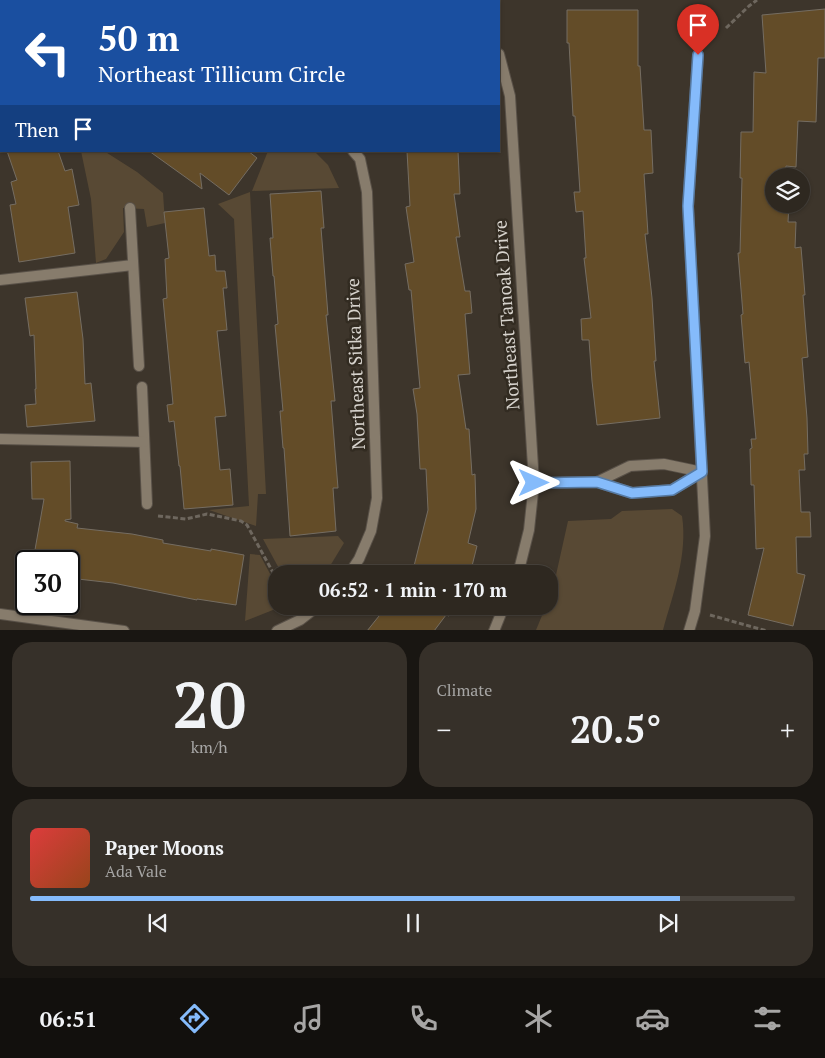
<!DOCTYPE html>
<html lang="en">
<head>
<meta charset="utf-8">
<style>
  :root { --surface:#2e2820; --page:#363029; --text:#f1f3f6; --muted:#a7a6a5; --line:#49443e; --accent:#85bbfb }
  body { margin:0; font-family:"PT Serif",serif; background:var(--page); color:var(--text); height:100vh; display:flex; flex-direction:column; font-size:19px; white-space:nowrap }
  * { box-sizing:border-box; margin:0 }
  p { font-size:16px; color:var(--muted) }
  .icon { flex:none; width:28px; height:28px; fill:none; stroke:currentColor; stroke-width:2; stroke-linecap:round; stroke-linejoin:round }
  .map { position:relative; height:630px; overflow:hidden }
  .panel { display:flex; flex-direction:column; gap:12px; padding:12px; background:#191612; flex:1 }
  .panel>* { flex:none }
  .top-card { position:absolute; left:0px; top:0px; width:500px; height:152px; box-shadow:0 1px 4px #0004,0 0 0 1px var(--line); background:#1a4fa0; color:#fff; overflow:hidden }
  .controls { position:absolute; left:765px; top:168px; display:grid; gap:10px }
  .controls a { display:grid; place-items:center; width:45px; height:45px; border-radius:50%; background:var(--surface); box-shadow:0 1px 4px #0004,0 0 0 1px var(--line); font-size:25px }
  .speed { position:absolute; left:15px; top:550px; display:flex; gap:10px; font-size:25px; font-weight:700; text-align:center }
  .speed>* { display:grid; place-content:center; width:65px; height:65px; border-radius:50%; background:var(--surface); box-shadow:0 1px 4px #0004,0 0 0 1px var(--line); line-height:1 }
  .speed .limit { border:2px solid #111; border-radius:8px; background:#fff; color:#111 }
  .pin { position:absolute; display:grid; place-items:center; width:42px; height:42px; color:#fff; margin:-51px -21px; border-radius:50% 50% 50% 0; rotate:-45deg; box-shadow:0 0 5px #0007 }
  .pin .icon { rotate:45deg }
  .me { position:absolute; width:55px; margin:-28px; rotate:90deg; stroke-linejoin:round; filter:drop-shadow(0 0 4px #0008) }
  .turn { display:flex; align-items:center; gap:18px; height:105px; padding:0 15px; font-size:22px }
  .turn .icon { width:65px; height:65px; stroke-width:2.5 }
  .turn b { display:block; font-size:35px; line-height:42px }
  .then { display:flex; align-items:center; height:48px; padding:0 15px; background:#0003; gap:10px; font-size:19px }
  .big { font-size:38px; font-weight:800; line-height:1.1 }
  .panel .card { flex:1; display:flex; flex-direction:column; justify-content:center; gap:8px; min-width:0; padding:0 18px; border-radius:20px; background:var(--page) }
  .panel .dial { align-items:center; gap:0 }
  .dial b { font-size:65px; line-height:1 }
  .song { display:flex; align-items:center; gap:15px }
  .cover { width:60px; height:60px; border-radius:8px; background:linear-gradient(135deg,hsl(0 70% 55%),hsl(20 70% 35%)) }
  .played { height:5px; border-radius:2px; background:linear-gradient(90deg,var(--accent) 85%,var(--line) 85%) }
  .keys { display:flex; justify-content:space-around; direction:ltr }
  .heat { display:flex; justify-content:space-between; align-items:center; font-size:28px; direction:ltr }
  .panel .tiles { flex:1; display:grid; gap:12px; grid-template-columns:1fr 1fr }
  .card:last-child { grid-column:span 2 }
  .trip { position:absolute; left:268px; top:565px; width:290px; height:50px; border-radius:20px; background:var(--surface); box-shadow:0 1px 4px #0004,0 0 0 1px var(--line); font-weight:800; line-height:50px; text-align:center }
  .tabs { display:flex; height:80px; justify-content:space-around; align-items:center; background:#12100d; color:var(--muted) }
  .tabs .icon { width:35px; height:35px }
  .tabs .selected { color:var(--accent) }
  .tabs b { font-size:22px; color:var(--text) }
  .map>svg:first-child { display:block }
  .green { fill:#584934 }
  .building { fill:#634c28; stroke:#756d62 }
  .lines { fill:none; stroke-linecap:round; stroke-linejoin:round }
  .lane-casing { stroke:#595148; stroke-width:12 }
  .street-casing { stroke:#595148; stroke-width:12 }
  .path { stroke:#6e675e; stroke-width:3; stroke-dasharray:5 2.5; stroke-linecap:butt }
  .lane { stroke:#877c6c; stroke-width:10 }
  .street { stroke:#877c6c; stroke-width:10 }
  .route-casing { stroke:#567aa3; stroke-width:12 }
  .route { stroke:#85bbfb; stroke-width:9 }
  .labels { text-anchor:middle; stroke-width:5; stroke-linejoin:round; paint-order:stroke }
  .street-label { font-size:18px; fill:#d7d3cd; stroke:#322b21 }
</style>
</head>
<body>
<div class="map">
<svg width="825" height="631" viewBox="0 0 825 631">
  <rect width="100%" height="100%" fill="#3d352b"/>
  <!-- green -->
  <g class="green">
    <path d="M81,151h23l33,21 26,21 2,30 -18,4 -3,-18 -21,-1 1,24 -18,27 -10,4 -5,-64z"/>
    <path d="M268,151h46l14,14 11,23 -87,3z"/>
    <path d="M250,192l16,302h-8l-2,32 -47,-16 40,-4 -15,-287 -16,-15z"/>
    <path d="M672,509l10,7c6,39 -9,78 -19,114h-127l10,-24h3v-6l3,-7 16,-72 43,-2 11,-8z"/>
    <path d="M338,536l6,7 -14,23 -7,8h-41l-19,-35z"/>
    <path d="M250,554l10,1 16,30v21h7l-38,15z"/>
  </g>
  <!-- building -->
  <g class="building">
    <path d="M825,9v49h-7l-2,64 -18,-1 -2,46 -10,-1 -1,10h-11v28h15l-1,18h8l-1,26 6,-1 4,48h-2l5,62 -6,1 5,60 1,36h-4l1,16h-6l2,42h9l1,25h-15l1,36 8,2 -12,51 -45,-11 16,-67 -8,1 -2,-64h-3l-1,-36 2,-1 -1,-9h5l-7,-77 -4,1 -4,-48 2,-1 -5,-61h2l2,-75h-2l1,-46h12l1,-60 12,1 -4,-58z"/>
    <path d="M567,10h71v56h2l4,64h7l2,43 -9,1 4,60h-3l7,64 4,63h-2l6,57 -63,7 -5,-44 -3,-41h-7l-1,-21 10,-1 -7,-60h2l-3,-47 -7,1 -2,-20h6l-5,-76h-2l-4,-73h-2z"/>
    <path d="M7,151h51l7,20 7,-2 7,36 -11,2 7,46 -56,9 -9,-57 6,-1 -5,-22 6,-2z"/>
    <path d="M149,151h99l9,7 -28,37 -29,-22 2,16z"/>
    <path d="M407,151h51l2,43h-6l6,43h-4l9,54h5l2,22 -7,1 5,60 -12,1 8,54h3l3,46 3,-1 1,35 -8,34 9,3 -7,28h-59l2,-4 15,-60 -2,-41h-6l-3,-55 -4,-25 7,-1 -5,-54 -4,-44h-2l-4,-26 9,-2 -8,-55 4,-1z"/>
    <path d="M321,191l3,37h-3l7,87h-2l9,86h-4l7,87h-5l3,43 -46,5 -6,-88h-1l-3,-37h3l-8,-86 3,-1 -4,-48h-1l-3,-38h3l-3,-44z"/>
    <path d="M204,208l5,48 6,-1 1,16h9l2,17h-4l4,42 -10,1 9,85 -11,1 5,53 10,-1 3,36 -49,4 -4,-43h-1l-5,-45 -5,1 -2,-17 6,-1 -10,-105 4,-1 -2,-39 4,-1 -5,-46z"/>
    <path d="M77,292l6,47 2,45 6,-1 4,38 -68,6 -2,-22 11,-1 -1,-15h1l-2,-54 -4,1 -5,-38z"/>
    <path d="M70,461l1,58 -6,1v1l13,3 -1,4 55,6 31,6v3l48,8v-2l33,6 -8,50 -39,-6v1l-84,-17 -44,-5v-17h-36l11,-62h-12l-1,-37z"/>
    <path d="M387,606h66l-4,10 -3,-1 -12,16h-67z"/>
  </g>
  <g class="lines">
    <!-- lane casing -->
    <g class="lane-casing">
      <g id="lane">
        <path d="M130,208l9,158"/>
        <path d="M0,280l133,-15"/>
        <path d="M142,387l5,117"/>
        <path d="M0,439l144,3"/>
      </g>
    </g>
    <!-- street casing -->
    <g class="street-casing">
      <g id="street">
        <path d="M83,0l2,1"/>
        <path d="M481,0v1"/>
        <path d="M0,2l1,-2"/>
        <path d="M499,54l11,42 24,387 -5,47 -11,44"/>
        <path d="M597,482l33,-16 34,-2 38,8"/>
        <path d="M534,483l63,-1 35,11 40,-3 30,-18"/>
        <path d="M349,574l10,-15 12,-28 6,-33 -10,-306 -7,-33 -7,-8"/>
        <path d="M0,614l124,17"/>
        <path d="M277,631l23,-11 18,-14"/>
        <path d="M494,631l10,-25"/>
        <path d="M689,631l6,-20 10,-75 -17,-329 10,-152"/>
      </g>
    </g>
    <!-- path -->
    <g class="path">
      <path d="M726,28l23,-22 8,-6"/>
      <path d="M158,516l28,3 21,-5 34,7 6,4 29,53"/>
      <path d="M710,615l57,16"/>
    </g>
    <!-- lane -->
    <use href="#lane" class="lane"/>
    <!-- street -->
    <use href="#street" class="street"/>
  </g>
  <g class="lines">
    <!-- route casing -->
    <g class="route-casing">
      <path id="route" d="M534,483l63,-1 35,11 40,-3 30,-18 -14,-266 10,-151"/>
    </g>
    <!-- route -->
    <use href="#route" class="route"/>
  </g>
  <g class="labels">
    <!-- street labels -->
    <g class="street-label">
      <text transform="translate(507 315) rotate(-94)" y="6">Northeast Tanoak Drive</text>
      <text transform="translate(356 364) rotate(-92)" y="6">Northeast Sitka Drive</text>
    </g>
  </g>
</svg>
<div class="controls">
<a><svg class="icon" aria-label="layers" viewBox="0 0 24 24"><path d="M12 4l9 5-9 5-9-5zM3 14l9 5 9-5"/></svg></a>
</div>
<div class="speed"><div class="limit">30</div></div>
<div class="pin" style="left:698px;top:55px;background:#d93025"><svg class="icon" aria-label="arrive" viewBox="0 0 24 24"><path d="M6 21V4h12l-3 4 3 4H6"/></svg></div>
<svg class="me" style="left:534px;top:483px" viewBox="-20 -20 40 40"><path d="M0-17L14 15 0 8-14 15z" fill="#85bbfb" stroke="#fff" stroke-width="4"/></svg>
<div class="trip">06:52 · 1 min · 170 m</div>
<div class="top-card">
<div class="turn"><svg class="icon" aria-label="left" viewBox="0 0 24 24"><path d="M17 20v-9H6M10 6l-5 5 5 5"/></svg><div><b>50 m</b>Northeast Tillicum Circle</div></div>
<div class="then">Then<svg class="icon" aria-label="arrive" viewBox="0 0 24 24"><path d="M6 21V4h12l-3 4 3 4H6"/></svg></div>
</div>
</div>
<section class="panel">
<div class="tiles">
<div class="card dial"><b>20</b><p>km/h</p></div>
<div class="card"><p>Climate</p>
<div class="heat"><a>−</a><b class="big">20.5°</b><a>+</a></div>
</div>
<div class="card">
<div class="song"><i class="cover"></i><div><b>Paper Moons</b><p>Ada Vale</p></div></div>
<div class="played"></div>
<div class="keys"><svg class="icon" aria-label="previous" viewBox="0 0 24 24"><path d="M18 5L8 12l10 7zM5 5v14"/></svg><svg class="icon" aria-label="pause" viewBox="0 0 24 24"><path d="M8 5v14M16 5v14"/></svg><svg class="icon" aria-label="next" viewBox="0 0 24 24"><path d="M6 5l10 7-10 7zM19 5v14"/></svg></div>
</div>
</div>
</section>
<nav class="tabs">
<b>06:51</b>
<svg class="icon selected" aria-label="directions" viewBox="0 0 24 24"><path d="M12 3l9 9-9 9-9-9zM9 14v-3h6M13 9l2 2-2 2"/></svg>
<svg class="icon" aria-label="music" viewBox="0 0 24 24"><path d="M9 18V5l10-2v13"/><circle cx="6" cy="18" r="3"/><circle cx="16" cy="16" r="3"/></svg>
<svg class="icon" aria-label="phone" viewBox="0 0 24 24"><path d="M5 4h4l2 5-3 2q2 4 5 5l2-3 5 2v4C11 20 4 13 5 4z"/></svg>
<svg class="icon" aria-label="climate" viewBox="0 0 24 24"><path d="M12 3v18M4 7l16 10M4 17L20 7"/></svg>
<svg class="icon" aria-label="car" viewBox="0 0 24 24"><path d="M5 17H2v-5l4-1 3-4h7l3 4 3 1v5h-3M9 17h6M6 11h13"/><circle cx="7" cy="17" r="2"/><circle cx="17" cy="17" r="2"/></svg>
<svg class="icon" aria-label="filters" viewBox="0 0 24 24"><path d="M4 7h16M4 17h16"/><circle cx="9" cy="7" r="2"/><circle cx="15" cy="17" r="2"/></svg>
</nav>
</body>
</html>
